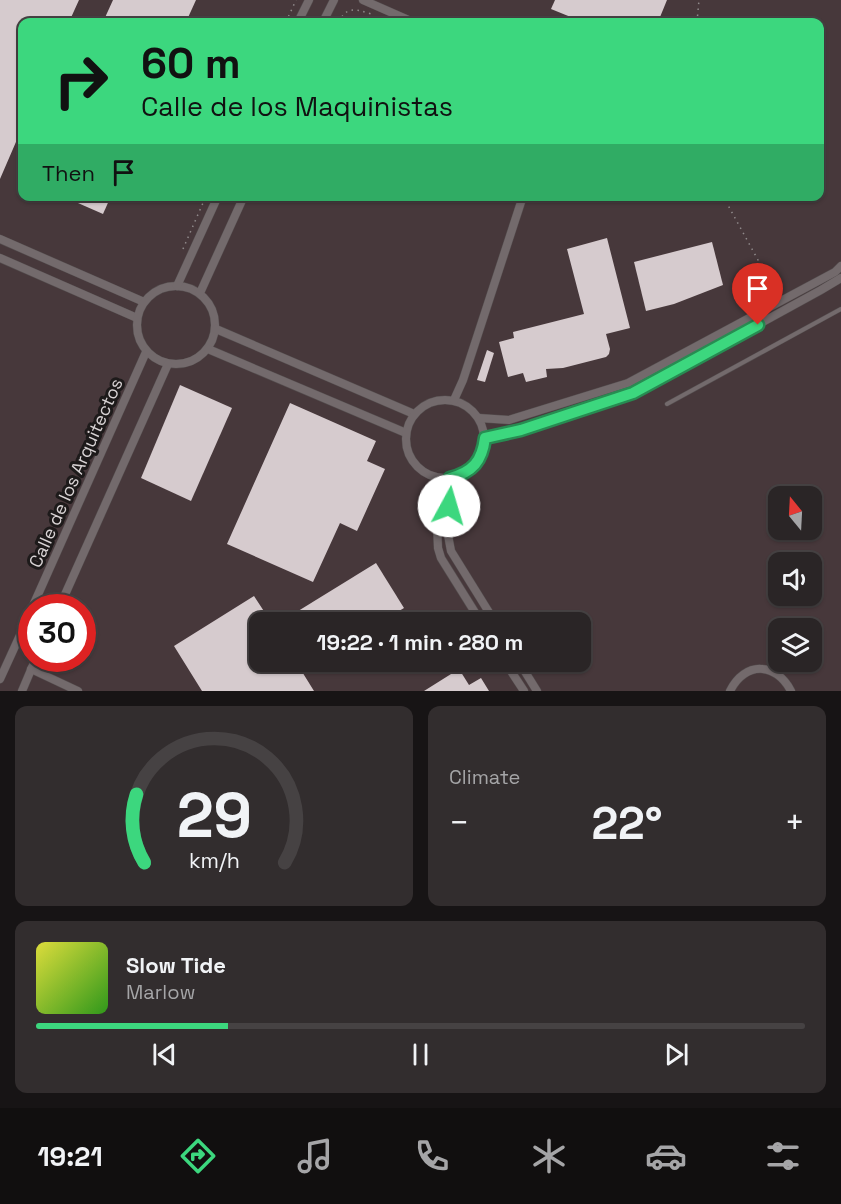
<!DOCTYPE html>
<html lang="en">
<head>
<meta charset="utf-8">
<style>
  :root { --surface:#2a2526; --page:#322d2e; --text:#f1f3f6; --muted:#a5a5a7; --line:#464243; --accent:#3cd77e }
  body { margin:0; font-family:"Space Grotesk",sans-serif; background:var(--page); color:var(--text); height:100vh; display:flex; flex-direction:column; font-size:22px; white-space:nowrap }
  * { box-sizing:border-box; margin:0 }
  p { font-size:20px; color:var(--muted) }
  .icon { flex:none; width:33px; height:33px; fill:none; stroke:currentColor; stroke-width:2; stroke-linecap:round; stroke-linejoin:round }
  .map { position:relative; height:691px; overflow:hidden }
  .sheet { display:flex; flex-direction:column; gap:15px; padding:15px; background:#171415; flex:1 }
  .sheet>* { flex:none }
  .hud { position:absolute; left:18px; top:18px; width:806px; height:183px; border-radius:12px; box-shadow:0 2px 4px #0004,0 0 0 2px var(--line); background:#3cd77e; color:#111; overflow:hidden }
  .needle { width:39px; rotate:342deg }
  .fabs { position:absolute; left:768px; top:486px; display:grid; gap:12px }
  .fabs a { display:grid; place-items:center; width:54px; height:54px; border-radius:12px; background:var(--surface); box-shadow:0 2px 4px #0004,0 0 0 2px var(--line); font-size:30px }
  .speed { position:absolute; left:18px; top:594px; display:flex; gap:12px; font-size:30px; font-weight:700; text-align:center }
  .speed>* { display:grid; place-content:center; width:78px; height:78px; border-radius:50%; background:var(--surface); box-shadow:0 2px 4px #0004,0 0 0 2px var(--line); line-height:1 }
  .speed .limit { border:9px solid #d22; background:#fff; color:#111 }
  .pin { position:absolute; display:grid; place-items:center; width:51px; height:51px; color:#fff; margin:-62px -26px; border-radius:50% 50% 50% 0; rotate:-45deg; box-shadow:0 0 6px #0007 }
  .pin .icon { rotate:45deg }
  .me { position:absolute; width:66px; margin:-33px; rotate:6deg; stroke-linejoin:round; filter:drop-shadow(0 0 4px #0008) }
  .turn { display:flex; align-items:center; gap:21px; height:126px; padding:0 24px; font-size:27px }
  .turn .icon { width:78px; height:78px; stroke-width:2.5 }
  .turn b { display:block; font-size:42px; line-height:51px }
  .then { display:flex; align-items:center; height:57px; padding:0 24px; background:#0003; gap:12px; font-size:22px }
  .big { font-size:45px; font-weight:800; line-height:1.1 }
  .sheet .widget { flex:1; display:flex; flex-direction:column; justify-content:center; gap:9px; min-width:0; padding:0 21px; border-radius:12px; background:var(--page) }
  .sheet .dial { align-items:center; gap:0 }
  .dial svg { height:156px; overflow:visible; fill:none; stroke:var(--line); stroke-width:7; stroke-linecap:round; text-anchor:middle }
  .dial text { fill:var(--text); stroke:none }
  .song { display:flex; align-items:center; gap:18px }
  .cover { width:72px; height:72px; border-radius:9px; background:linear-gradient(135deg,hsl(60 70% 55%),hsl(110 70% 35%)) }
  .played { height:6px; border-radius:3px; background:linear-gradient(90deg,var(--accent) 25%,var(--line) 25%) }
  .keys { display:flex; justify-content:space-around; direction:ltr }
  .heat { display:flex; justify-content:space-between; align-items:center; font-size:33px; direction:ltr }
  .sheet .tiles { flex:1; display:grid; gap:15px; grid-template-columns:1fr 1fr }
  .widget:last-child { grid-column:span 2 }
  .trip { position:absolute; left:249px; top:612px; width:342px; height:60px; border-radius:12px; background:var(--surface); box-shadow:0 2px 4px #0004,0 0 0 2px var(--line); font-weight:800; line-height:60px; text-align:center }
  .menu { display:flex; height:96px; justify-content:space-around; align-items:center; background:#110f0f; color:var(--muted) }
  .menu .icon { width:42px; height:42px }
  .menu .selected { color:var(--accent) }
  .menu b { font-size:27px; color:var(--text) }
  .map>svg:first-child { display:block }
  .built { fill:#47383b; fill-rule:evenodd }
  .building { fill:#d6cbce }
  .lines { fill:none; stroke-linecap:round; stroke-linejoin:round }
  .service-casing { stroke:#544d4e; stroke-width:5 }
  .minor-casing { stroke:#544d4e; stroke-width:9 }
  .path { stroke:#908a8b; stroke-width:1.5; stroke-dasharray:1.5 4.5; stroke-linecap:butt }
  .service { stroke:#736a6c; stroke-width:4 }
  .minor { stroke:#736a6c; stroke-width:8 }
  .route-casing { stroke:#278c52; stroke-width:15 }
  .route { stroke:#3cd77e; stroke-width:10 }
  .labels { text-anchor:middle; stroke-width:6; stroke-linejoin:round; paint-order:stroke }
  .street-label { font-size:18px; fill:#d8d3d4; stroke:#1d1a1a }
</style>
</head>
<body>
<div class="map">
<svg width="841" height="691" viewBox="0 0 841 691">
  <rect width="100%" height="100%" fill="#383132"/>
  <!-- built -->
  <path class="built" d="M0,0h841v691h-841zM22,22h797v174h-797zM778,496h34v34h-34zM778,562h34v34h-34zM32,608h50v50h-50zM260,622h320v40h-320zM778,628h34v34h-34z"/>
  <!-- building -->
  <g class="building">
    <path d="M0,0h79l-10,22h-47v106l-22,51z"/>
    <path d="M113,0h83l-10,22h-83z"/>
    <path d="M555,0h112l-9,22h-75l-32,-13z"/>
    <path d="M62,196h49l-8,18z"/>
    <path d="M607,238l23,90 -24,6 4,15 -1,5 -3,3 -43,11 -17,1 1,8 -21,5 -3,-9 -15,4 -9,-35 15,-4 -1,-6 71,-18 -17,-65z"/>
    <path d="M712,242l11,43 -49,19 -28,7 -12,-49z"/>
    <path d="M487,350l7,3 -9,29 -8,-2z"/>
    <path d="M180,385l52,23 -41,93 -50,-23z"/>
    <path d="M290,403l86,38 -9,20 18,8 -28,62 -17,-8 -27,59 -86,-38z"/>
    <path d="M376,563l28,45 -23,14h-87l-4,-6z"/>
    <path d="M254,596l17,26h-11v40h36l18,29h-112l-28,-45z"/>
    <path d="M459,669l10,16 12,-7 8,13h-65z"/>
  </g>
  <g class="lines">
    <!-- service casing -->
    <g class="service-casing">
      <path id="service" d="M667,404l174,-95"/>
    </g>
    <!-- minor casing -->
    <g class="minor-casing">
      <g id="minor">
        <path d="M363,0l50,22"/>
        <path d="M298,22l11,-22"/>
        <path d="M323,22l11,-22"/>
        <path d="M0,239l144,63"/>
        <path d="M0,258l137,60"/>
        <circle cx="176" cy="325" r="39"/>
        <path d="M177,286l41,-90"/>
        <path d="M200,293l44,-97"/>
        <path d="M216,329l198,85"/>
        <path d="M208,349l198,84"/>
        <circle cx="445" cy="439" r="39"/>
        <path d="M454,400l9,-20 60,-184"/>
        <path d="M479,418l30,2 119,-37 207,-111 6,-6"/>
        <path d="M485,438l36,-8 112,-37 188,-103 20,-12"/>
        <path d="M435,477l3,71 3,10 40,64"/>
        <path d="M450,478l-2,57 3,16 44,71"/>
        <path d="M32,608l114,-256"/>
        <path d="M59,608l109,-244"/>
        <path d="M505,662l19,29"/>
        <path d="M519,662l18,29"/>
        <path d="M31,669l47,22"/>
        <path d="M0,679l32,-70"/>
        <path d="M22,691l14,-33"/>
        <path d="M730,691c15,-30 46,-29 61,0"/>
      </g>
    </g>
    <!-- path -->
    <g class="path">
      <path d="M286,22l10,-22"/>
      <path d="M339,22c7,-16 17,-13 32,-8"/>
      <path d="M697,22l2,-22"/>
      <path d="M723,196l53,97"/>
      <path d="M183,249l23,-53"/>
    </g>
    <!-- service -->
    <use href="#service" class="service"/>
    <!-- minor -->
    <use href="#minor" class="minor"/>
  </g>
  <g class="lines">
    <!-- route casing -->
    <g class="route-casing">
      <path id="route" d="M449,506l1,-28c23,-6 32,-17 35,-40l36,-8 112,-37 125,-68"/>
    </g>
    <!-- route -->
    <use href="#route" class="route"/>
  </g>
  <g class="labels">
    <!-- street labels -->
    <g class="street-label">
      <text transform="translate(76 473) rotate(-66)" y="6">Calle de los Arquitectos</text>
    </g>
  </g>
</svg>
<div class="fabs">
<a><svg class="needle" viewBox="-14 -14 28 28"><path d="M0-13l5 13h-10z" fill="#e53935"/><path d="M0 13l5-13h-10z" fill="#a5a5a7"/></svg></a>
<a><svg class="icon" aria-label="sound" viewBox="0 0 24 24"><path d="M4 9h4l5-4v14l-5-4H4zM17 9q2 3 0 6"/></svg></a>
<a><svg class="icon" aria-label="layers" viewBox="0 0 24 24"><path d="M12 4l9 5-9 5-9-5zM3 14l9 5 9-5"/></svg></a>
</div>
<div class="speed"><div class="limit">30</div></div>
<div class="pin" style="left:758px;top:325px;background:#d93025"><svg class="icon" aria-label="arrive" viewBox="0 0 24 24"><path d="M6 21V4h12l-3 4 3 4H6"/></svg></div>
<svg class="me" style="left:449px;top:506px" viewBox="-20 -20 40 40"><circle r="19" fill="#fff"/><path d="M0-13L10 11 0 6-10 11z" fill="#3cd77e"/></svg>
<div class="trip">19:22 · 1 min · 280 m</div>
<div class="hud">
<div class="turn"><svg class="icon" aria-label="right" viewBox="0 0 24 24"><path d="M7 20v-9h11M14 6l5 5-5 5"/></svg><div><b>60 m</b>Calle de los Maquinistas</div></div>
<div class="then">Then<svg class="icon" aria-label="arrive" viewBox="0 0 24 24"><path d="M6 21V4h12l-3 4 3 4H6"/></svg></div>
</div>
</div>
<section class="sheet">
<div class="tiles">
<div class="widget dial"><svg viewBox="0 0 100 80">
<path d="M14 69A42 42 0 1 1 86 69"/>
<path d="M14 69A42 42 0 0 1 10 34" stroke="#3cd77e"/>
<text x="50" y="56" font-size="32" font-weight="700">29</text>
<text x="50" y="72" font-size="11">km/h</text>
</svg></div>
<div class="widget"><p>Climate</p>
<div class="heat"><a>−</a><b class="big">22°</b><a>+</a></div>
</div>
<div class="widget">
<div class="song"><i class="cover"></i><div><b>Slow Tide</b><p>Marlow</p></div></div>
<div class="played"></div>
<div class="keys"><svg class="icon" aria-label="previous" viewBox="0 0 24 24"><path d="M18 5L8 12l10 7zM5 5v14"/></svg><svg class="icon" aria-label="pause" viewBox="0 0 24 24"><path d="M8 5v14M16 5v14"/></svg><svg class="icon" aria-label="next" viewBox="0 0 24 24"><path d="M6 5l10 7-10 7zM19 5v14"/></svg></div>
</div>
</div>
</section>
<nav class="menu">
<b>19:21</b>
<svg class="icon selected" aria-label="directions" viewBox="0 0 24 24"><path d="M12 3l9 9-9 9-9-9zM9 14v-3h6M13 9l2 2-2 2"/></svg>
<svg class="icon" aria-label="music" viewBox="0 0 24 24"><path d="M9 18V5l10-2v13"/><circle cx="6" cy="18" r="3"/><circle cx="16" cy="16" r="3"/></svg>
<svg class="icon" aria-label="phone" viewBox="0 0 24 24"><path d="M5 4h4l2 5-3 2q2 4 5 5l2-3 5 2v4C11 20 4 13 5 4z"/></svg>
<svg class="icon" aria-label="climate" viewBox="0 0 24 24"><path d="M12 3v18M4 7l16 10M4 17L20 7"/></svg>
<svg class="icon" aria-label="car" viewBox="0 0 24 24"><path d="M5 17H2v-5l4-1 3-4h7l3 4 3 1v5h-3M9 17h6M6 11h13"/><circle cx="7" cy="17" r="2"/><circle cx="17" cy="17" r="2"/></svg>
<svg class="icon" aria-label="filters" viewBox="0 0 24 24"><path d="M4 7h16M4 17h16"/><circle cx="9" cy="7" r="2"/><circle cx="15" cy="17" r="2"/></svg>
</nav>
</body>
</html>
